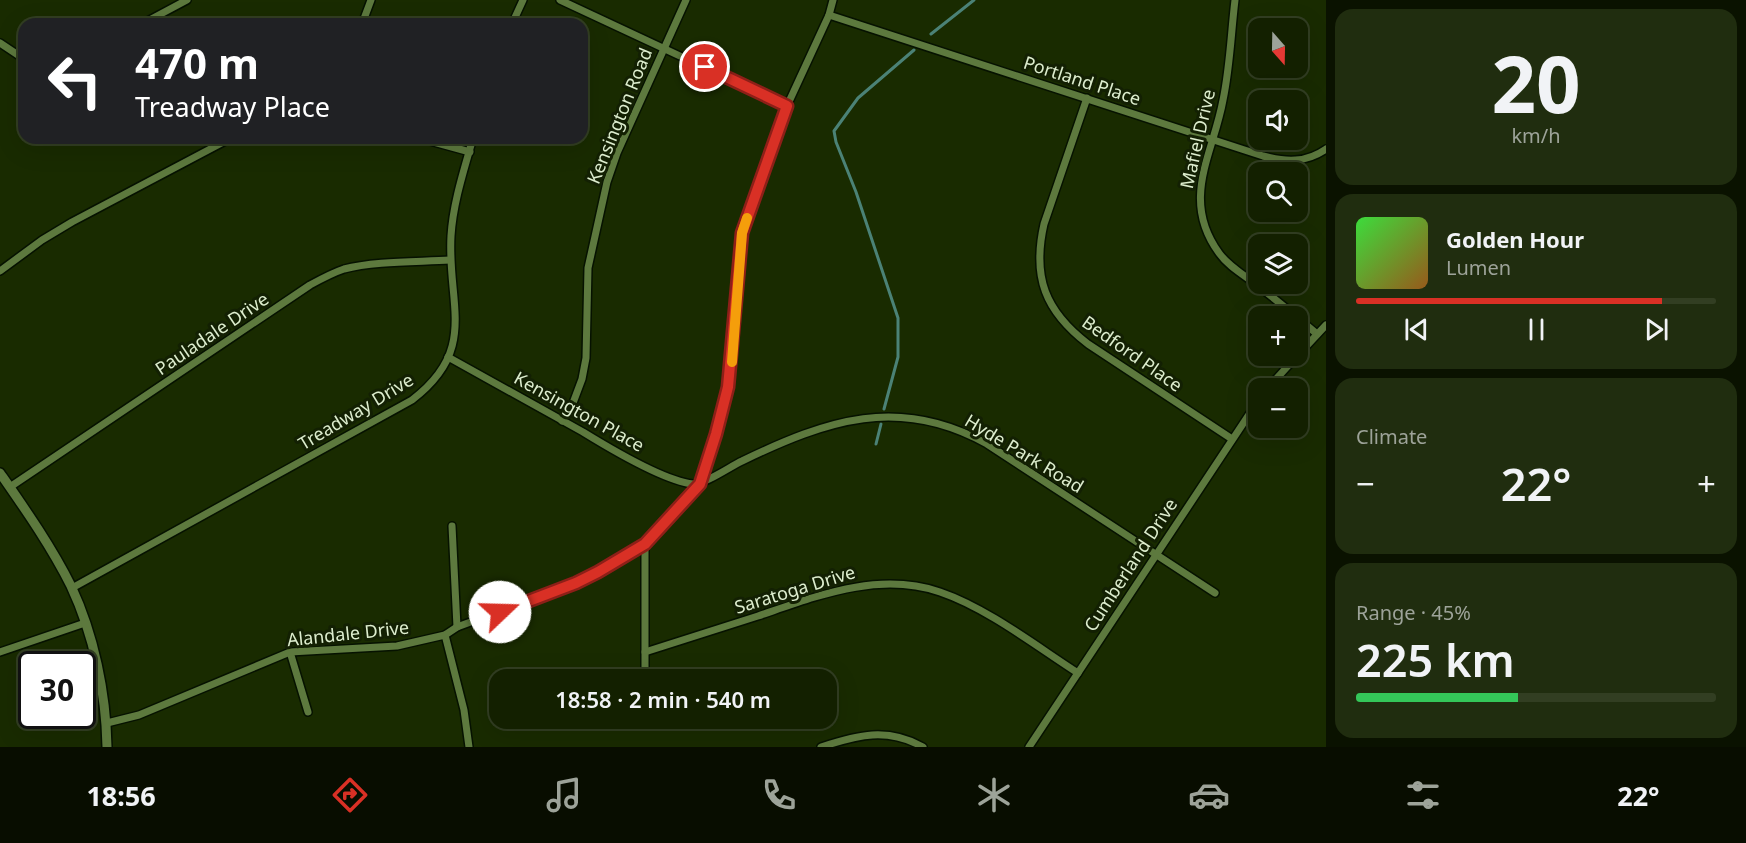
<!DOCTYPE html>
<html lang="en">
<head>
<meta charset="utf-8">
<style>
  :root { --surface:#132000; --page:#202d0f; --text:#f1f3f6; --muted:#9da399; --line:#323e22; --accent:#d93025 }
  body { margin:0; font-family:"Noto Sans",sans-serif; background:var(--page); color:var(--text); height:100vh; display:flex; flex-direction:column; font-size:22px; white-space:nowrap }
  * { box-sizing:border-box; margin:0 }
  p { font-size:20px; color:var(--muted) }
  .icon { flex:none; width:33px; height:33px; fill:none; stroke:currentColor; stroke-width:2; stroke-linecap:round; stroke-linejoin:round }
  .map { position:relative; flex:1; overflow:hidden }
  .sheet { display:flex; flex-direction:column; gap:9px; padding:9px; background:#0a1200; width:420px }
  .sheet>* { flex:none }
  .top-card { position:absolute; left:18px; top:18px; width:570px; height:126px; border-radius:18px; box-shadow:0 6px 24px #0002,0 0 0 2px var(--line); background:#202124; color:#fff; overflow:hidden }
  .needle { width:39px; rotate:160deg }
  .controls { position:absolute; left:1248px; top:18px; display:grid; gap:12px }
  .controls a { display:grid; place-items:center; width:60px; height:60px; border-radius:12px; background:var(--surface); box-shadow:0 6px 24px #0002,0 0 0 2px var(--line); font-size:30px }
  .speed { position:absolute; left:18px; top:651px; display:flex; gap:12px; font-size:30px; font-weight:700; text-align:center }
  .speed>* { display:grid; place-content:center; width:78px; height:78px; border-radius:50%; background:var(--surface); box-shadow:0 6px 24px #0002,0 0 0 2px var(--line); line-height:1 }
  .speed .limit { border:3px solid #111; border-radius:9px; background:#fff; color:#111 }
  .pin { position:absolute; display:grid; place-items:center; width:51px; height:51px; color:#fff; margin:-26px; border:3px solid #fff; border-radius:50%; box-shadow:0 2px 6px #0007 }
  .me { position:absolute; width:66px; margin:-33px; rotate:69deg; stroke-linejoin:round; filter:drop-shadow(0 0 4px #0008) }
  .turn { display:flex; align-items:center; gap:21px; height:126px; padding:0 18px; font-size:27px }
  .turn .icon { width:78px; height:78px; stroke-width:2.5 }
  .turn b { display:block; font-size:42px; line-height:51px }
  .big { font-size:45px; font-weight:600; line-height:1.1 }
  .sheet .card { flex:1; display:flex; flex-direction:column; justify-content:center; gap:9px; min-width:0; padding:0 21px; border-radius:18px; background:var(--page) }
  .sheet .dial { align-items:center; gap:0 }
  .dial b { font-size:78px; line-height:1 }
  .song { display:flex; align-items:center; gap:18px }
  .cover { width:72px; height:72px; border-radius:9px; background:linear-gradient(135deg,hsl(120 70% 55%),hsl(30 70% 35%)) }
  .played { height:6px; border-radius:3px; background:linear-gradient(90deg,var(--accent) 85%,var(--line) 85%) }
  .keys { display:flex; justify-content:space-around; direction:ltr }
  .heat { display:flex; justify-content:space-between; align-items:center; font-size:33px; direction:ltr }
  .charge { height:9px; border-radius:4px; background:linear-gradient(90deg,#34c759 45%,var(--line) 0) }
  .trip { position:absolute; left:489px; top:669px; width:348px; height:60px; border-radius:18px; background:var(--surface); box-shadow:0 6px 24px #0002,0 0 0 2px var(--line); font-weight:600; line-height:60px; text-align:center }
  .tabs { display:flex; height:96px; justify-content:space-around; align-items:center; background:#080d00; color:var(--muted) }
  .tabs .icon { width:42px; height:42px }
  .tabs .active { color:var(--accent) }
  .tabs b { font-size:27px; color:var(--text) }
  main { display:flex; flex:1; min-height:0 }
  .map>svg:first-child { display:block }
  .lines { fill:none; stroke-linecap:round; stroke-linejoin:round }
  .stream { stroke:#4b8276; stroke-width:3 }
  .minor-casing { stroke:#061200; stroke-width:10 }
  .tertiary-casing { stroke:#061200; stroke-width:12 }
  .minor { stroke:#5d793e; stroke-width:7 }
  .tertiary { stroke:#5d793e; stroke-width:9 }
  .route-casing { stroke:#8d1f18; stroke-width:15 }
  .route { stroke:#d93025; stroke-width:10 }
  .slow { stroke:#f59e0b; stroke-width:10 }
  .labels { text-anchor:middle; stroke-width:6; stroke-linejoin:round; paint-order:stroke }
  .street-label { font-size:18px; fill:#ddedce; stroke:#132003 }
</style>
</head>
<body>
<main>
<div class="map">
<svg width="1326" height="747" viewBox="0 0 1326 747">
  <rect width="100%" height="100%" fill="#192b00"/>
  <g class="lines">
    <!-- stream -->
    <g class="stream">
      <path d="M931,34l43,-34"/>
      <path d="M884,409l14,-52v-39l-42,-126 -20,-50 -2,-11 24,-33 56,-48"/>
      <path d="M876,444l5,-20"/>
    </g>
    <!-- minor casing -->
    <g class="minor-casing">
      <g id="minor">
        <path d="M560,0l227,106"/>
        <path d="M1235,0c-4,33 -5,67 -12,100 -10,55 -43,99 -4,153 9,13 25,22 38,32 13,10 26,21 39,31"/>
        <path d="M829,15l434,141c23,6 43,7 63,-7"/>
        <path d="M142,24l45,-24"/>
        <path d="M362,24l9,-24"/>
        <path d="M512,24l11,-24"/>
        <path d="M0,43l24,16"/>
        <path d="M1087,98l-43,126c-12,53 1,87 44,120l144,95"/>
        <path d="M419,138l51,14"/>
        <path d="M0,271l42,-31 30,-18 159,-84"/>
        <path d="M1298,318l19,16"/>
        <path d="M1298,355l28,-30"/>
        <path d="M448,357c45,25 90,50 135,75 26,16 81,49 110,52 11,1 38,-18 49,-23 85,-41 157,-66 245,-17l228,149"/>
        <path d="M1268,388l29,-32"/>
        <path d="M562,421l11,-18 9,-24 4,-21 2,-90 19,-86 10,-29 69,-153"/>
        <path d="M10,487l300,-202c11,-6 22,-12 34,-16 30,-8 74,-7 106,-9"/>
        <path d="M452,526l5,101"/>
        <path d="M72,588l340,-188c67,-51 35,-96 39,-164 2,-33 13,-66 22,-98"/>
        <path d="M445,635l19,75 5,37"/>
        <path d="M0,652l85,-29"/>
        <path d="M290,652l18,60"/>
        <path d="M645,652c38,-12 76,-24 113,-36 59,-20 120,-45 182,-24 47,16 96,54 138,81"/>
        <path d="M645,680v-136"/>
        <path d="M107,723l32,-8 151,-63 107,-6 48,-11 12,-8 119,-44 22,-11 47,-28 55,-60 23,-71 5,-26 14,-154 3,-12 42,-115 42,-91 4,-15"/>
        <path d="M821,747c37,-12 66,-20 102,0"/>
        <path d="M1029,747l229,-346"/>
      </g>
    </g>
    <!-- tertiary casing -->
    <g class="tertiary-casing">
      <path id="tertiary" d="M0,473c25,36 51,73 71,113 23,49 35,107 36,161"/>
    </g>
    <!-- minor -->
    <use href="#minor" class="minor"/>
    <!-- tertiary -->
    <use href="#tertiary" class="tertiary"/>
  </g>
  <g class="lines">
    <!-- route casing -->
    <g class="route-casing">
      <path id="route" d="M500,612l76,-29 22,-11 47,-28 55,-60 16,-50 12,-47 14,-154 45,-127 -82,-39"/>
    </g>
    <!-- route -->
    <use href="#route" class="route"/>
    <!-- slow -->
    <path class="slow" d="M732,362l10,-129 5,-15"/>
  </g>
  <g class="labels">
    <!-- street labels -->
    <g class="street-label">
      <text transform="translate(1082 81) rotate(18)" y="6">Portland Place</text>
      <text transform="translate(620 116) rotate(-68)" y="6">Kensington Road</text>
      <text transform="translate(1198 139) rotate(-77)" y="6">Mafiel Drive</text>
      <text transform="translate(212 334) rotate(-34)" y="6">Pauladale Drive</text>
      <text transform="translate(1132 354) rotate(35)" y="6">Bedford Place</text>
      <text transform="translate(356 412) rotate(-31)" y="6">Treadway Drive</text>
      <text transform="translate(579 412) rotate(29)" y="6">Kensington Place</text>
      <text transform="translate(1024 454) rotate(31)" y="6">Hyde Park Road</text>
      <text transform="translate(1131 565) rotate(-57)" y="6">Cumberland Drive</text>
      <text transform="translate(795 590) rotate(-17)" y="6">Saratoga Drive</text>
      <text transform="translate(348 634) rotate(-6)" y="6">Alandale Drive</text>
    </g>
  </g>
</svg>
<div class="controls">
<a><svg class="needle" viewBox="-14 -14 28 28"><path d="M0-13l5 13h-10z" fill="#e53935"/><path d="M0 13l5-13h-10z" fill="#9da399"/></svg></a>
<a><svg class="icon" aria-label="sound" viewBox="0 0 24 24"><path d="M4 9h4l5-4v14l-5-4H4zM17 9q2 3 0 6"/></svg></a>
<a><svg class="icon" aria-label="search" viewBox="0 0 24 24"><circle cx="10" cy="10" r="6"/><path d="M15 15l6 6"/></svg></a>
<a><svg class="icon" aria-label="layers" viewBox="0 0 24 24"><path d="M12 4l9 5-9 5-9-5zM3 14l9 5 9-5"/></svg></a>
<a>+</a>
<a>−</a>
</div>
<div class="speed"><div class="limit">30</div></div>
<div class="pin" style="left:705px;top:67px;background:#d93025"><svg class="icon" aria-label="arrive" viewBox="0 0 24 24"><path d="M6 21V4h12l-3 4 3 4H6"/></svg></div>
<svg class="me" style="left:500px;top:612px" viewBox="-20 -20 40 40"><circle r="19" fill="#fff"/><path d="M0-13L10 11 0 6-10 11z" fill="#d93025"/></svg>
<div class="trip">18:58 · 2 min · 540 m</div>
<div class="top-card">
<div class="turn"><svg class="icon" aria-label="left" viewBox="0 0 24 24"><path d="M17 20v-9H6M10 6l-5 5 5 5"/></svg><div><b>470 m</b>Treadway Place</div></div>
</div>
</div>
<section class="sheet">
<div class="card dial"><b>20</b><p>km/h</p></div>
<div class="card">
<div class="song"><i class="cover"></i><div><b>Golden Hour</b><p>Lumen</p></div></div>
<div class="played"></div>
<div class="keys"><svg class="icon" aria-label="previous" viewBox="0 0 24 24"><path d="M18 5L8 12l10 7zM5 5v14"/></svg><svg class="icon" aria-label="pause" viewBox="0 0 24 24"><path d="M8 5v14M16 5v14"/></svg><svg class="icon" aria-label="next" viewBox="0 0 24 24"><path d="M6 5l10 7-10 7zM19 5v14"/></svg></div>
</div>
<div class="card"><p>Climate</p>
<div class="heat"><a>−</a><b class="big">22°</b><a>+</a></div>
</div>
<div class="card"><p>Range · 45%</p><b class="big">225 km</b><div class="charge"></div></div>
</section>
</main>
<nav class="tabs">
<b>18:56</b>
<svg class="icon active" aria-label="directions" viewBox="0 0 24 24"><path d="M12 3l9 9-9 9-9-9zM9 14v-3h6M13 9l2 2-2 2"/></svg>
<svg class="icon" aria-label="music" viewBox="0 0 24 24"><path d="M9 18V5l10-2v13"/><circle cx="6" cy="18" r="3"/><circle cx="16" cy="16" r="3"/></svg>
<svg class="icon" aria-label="phone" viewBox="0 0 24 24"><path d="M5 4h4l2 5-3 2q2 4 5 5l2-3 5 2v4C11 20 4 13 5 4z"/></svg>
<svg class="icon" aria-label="climate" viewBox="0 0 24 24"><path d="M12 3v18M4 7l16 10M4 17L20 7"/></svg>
<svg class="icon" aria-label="car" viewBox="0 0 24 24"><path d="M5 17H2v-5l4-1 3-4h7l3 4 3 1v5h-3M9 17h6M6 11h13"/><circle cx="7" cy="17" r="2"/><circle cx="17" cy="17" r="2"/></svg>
<svg class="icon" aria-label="filters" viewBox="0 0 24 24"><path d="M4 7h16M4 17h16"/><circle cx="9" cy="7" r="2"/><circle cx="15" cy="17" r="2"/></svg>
<b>22°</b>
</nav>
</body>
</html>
